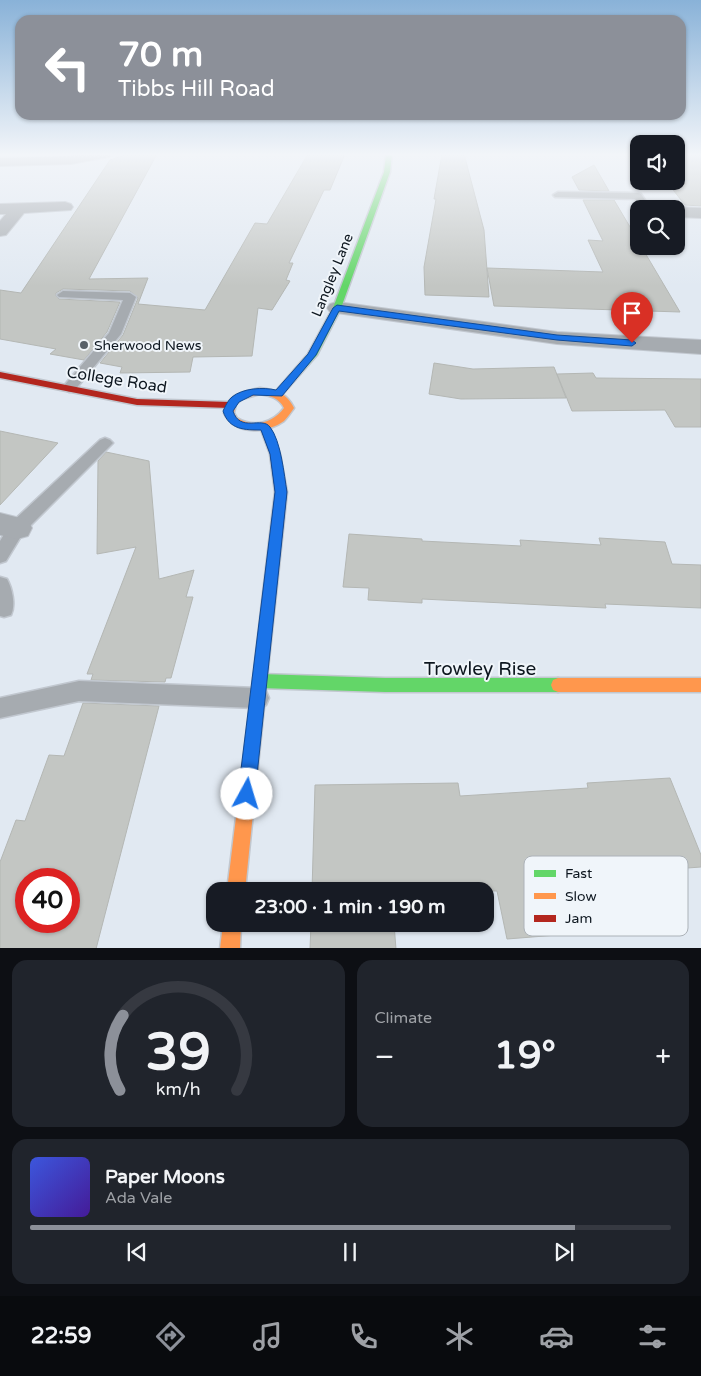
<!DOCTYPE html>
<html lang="en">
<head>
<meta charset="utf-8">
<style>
  :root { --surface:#171b24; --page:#20242c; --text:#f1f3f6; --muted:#9ea1a6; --line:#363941; --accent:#8c9099 }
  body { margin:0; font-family:"Varela Round",sans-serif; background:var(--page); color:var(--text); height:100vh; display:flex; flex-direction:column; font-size:19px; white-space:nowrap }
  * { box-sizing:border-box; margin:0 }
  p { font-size:16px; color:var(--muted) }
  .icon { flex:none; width:28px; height:28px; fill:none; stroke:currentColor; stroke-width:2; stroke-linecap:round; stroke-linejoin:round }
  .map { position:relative; height:948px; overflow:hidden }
  .details { display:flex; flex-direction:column; gap:12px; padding:12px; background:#0d0f14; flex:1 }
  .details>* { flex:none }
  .hud { position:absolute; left:15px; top:15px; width:671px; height:105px; border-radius:15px; box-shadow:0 1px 4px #0004; background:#8c9099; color:#fff; overflow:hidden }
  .buttons { position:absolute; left:630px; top:135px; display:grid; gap:10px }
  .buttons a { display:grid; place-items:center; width:55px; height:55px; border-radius:10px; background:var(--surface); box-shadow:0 1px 4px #0004; font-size:25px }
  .speed { position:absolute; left:15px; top:868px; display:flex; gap:10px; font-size:25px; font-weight:700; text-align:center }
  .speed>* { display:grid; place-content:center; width:65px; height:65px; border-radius:50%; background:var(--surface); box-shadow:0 1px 4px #0004; line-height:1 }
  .speed .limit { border:8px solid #d22; background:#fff; color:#111 }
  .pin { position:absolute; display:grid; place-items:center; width:42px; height:42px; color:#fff; margin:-51px -21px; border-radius:50% 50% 50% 0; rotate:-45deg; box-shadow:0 0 5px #0007 }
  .pin .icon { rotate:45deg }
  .me { position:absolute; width:55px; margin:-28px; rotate:6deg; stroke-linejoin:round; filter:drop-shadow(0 0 4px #0008) }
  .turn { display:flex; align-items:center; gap:18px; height:105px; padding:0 20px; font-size:22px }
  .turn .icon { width:65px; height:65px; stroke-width:2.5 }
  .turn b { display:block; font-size:35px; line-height:42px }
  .big { font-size:38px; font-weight:800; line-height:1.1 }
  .details .widget { flex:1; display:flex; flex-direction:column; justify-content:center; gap:8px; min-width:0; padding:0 18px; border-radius:15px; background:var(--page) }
  .details .dial { align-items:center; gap:0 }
  .dial svg { height:130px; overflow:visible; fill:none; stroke:var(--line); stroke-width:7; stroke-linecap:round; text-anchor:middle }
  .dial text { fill:var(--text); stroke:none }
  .song { display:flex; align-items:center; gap:15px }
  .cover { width:60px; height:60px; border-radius:8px; background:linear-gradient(135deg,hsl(230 70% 55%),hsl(260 70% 35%)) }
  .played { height:5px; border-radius:2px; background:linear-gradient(90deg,var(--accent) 85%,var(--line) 85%) }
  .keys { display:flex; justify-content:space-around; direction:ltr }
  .heat { display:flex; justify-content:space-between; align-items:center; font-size:28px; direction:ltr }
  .details .tiles { flex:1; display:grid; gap:12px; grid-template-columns:1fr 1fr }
  .widget:last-child { grid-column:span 2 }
  .trip { position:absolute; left:206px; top:882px; width:288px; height:50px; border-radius:15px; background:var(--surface); box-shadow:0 1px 4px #0004; font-weight:800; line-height:50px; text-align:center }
  .tabs { display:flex; height:80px; justify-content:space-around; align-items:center; background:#090b0e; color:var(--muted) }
  .tabs .icon { width:35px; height:35px }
  .tabs .current { color:var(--accent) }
  .tabs b { font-size:22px; color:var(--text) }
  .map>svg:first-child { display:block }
  .building { fill:#c3c6c3; stroke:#b4b7b4; fill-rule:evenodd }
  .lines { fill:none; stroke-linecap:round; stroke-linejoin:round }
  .lane-casing { stroke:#c1c7cf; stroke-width:3 }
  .street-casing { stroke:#c1c7cf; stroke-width:2 }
  .fast-casing { stroke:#c1c7cf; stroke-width:3 }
  .slow-casing { stroke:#c1c7cf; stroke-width:3 }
  .jam-casing { stroke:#c1c7cf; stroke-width:3 }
  .lane { fill:#a6abb0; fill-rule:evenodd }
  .street { fill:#a6abb0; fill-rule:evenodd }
  .fast { fill:#63d668; fill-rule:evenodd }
  .slow { fill:#ff974d; fill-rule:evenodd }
  .jam { fill:#b3261e; fill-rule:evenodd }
  .route { fill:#1a73e8; stroke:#114b97 }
  .poi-dot { fill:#576069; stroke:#f0f5fa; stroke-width:2 }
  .labels { text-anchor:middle; stroke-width:4; stroke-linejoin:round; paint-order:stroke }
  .far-street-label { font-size:14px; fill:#0d161f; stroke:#f0f5fa }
  .far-poi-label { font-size:14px; fill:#0d161f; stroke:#f0f5fa; text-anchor:start }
  .street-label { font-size:16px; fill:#0d161f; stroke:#f0f5fa }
  .near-street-label { font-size:19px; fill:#0d161f; stroke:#f0f5fa }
  .key { fill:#f0f5fa; stroke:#acb2b8; stroke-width:1 }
  .key-label { font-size:14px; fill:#0d161f }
</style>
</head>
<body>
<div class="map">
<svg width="701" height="949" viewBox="0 0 701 949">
  <rect width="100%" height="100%" fill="#e1e9f2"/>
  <!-- building -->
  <g class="building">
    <path d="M128,154h29l-68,125 59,-1 -10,26 67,6 50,-87 12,1 41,-70h37l-15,36h-6l-35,73h4l-7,17 4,1 -18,29 -14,-2 -6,48 -59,1 -3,15 -70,1 2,-6 -22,-4 23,-28 15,-37 -8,-7 -67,-2 -7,4v3l3,3 61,3 -13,30 -23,28 -34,-6 6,-5 -56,-10v-49l21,3 89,-133z"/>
    <path d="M442,154h22l20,76 5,67 -64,-2 -1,-28 12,-68h-2z"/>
    <path d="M676,154h25v52l-16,-1 -19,-24h10z"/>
    <path d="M594,165l15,26 -30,-1 -7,-13z"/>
    <path d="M583,200h31l25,42v4h2l39,66 -186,-6 -7,-38 116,4 -15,-32 15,1z"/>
    <path d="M434,363l39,6 81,-2 12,31 -105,1 -32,-5z"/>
    <path d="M593,373l3,5 105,1v48h-26l-10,-17 -93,1 -15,-37z"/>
    <path d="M0,431l58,12 -58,62z"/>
    <path d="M106,452l43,9 10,118 35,-9 -8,27h7l-22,81h-5l-1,4 -74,-2 2,-6h-6l49,-127 -39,7 1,-93z"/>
    <path d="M349,534l73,5v2l99,5 -1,-6 81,5 -2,-7 66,4 7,22 29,1v43l-96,-4 1,4 -184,-9v4l-54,-3 1,-12 -26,-1z"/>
    <path d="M83,703l76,3 -63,243h-96v-87l16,-42 9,1 24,-66 15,1zM26,879h43v42h-43z"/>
    <path d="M670,778l31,77v12l-41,3 18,49 -60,4 2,7 -113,9 -10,-48h-185l3,-106 143,-2 2,13 128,-8 -1,-5z"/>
    <path d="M311,924h83l2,25h-86z"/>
  </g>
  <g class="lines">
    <!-- lane casing -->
    <g class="lane-casing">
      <g id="lane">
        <path d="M558,192l80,1 3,1 10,15h-10l-6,-10 -80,-2 -2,-2z"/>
        <path d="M63,291l67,2 6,4 -15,37 -47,57 -5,1 -7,-4 47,-55 14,-33 -64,-3 -2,-2z"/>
        <path d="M105,438l5,2 3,3 -90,90 -17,28 -6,2v-22l11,-18 89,-83z"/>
        <path d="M0,577l7,2c5,9 9,26 4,36l-7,2 -4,-1z"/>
        <path d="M79,681l179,7 8,3 3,7 -3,7 -8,3 -179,-7 -79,17v-20z"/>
      </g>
    </g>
    <!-- street casing -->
    <g class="street-casing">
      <g id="street">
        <path d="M83,154h28l-2,3 -38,7 -71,2v-8l71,-2z"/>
        <path d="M65,202l6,2 2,3 -2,3 -47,3 -18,22 -6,1v-15l6,-7h-6v-10z"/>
        <path d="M676,207l25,1v10l-25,-1v-8h-6z"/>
        <path d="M337,302l220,30 144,8v14l-144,-10 -227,-32 -3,-4 3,-4z"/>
        <path d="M0,513l28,7 4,8 -4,8 -11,3 -17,-4z"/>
      </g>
    </g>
    <!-- fast casing -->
    <g class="fast-casing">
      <g id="fast">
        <path d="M386,154h6l-2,18 -49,136 -24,47 -36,41h-6l-2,-2 2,-2 33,-38 25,-46 51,-136z"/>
        <path d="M260,674l125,4h173l5,2 2,5 -2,5 -5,2h-173l-125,-4 -5,-2 -2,-5 2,-5z"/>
      </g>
    </g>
    <!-- slow casing -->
    <g class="slow-casing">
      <g id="slow">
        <path d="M260,388c15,2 27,5 34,20 -3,4 -6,9 -10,13 -18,13 -49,14 -60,-8 4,-20 19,-21 36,-25zM260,394c11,2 19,4 24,14 -11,15 -30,20 -47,10l-3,-5 2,-9 6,-5z"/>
        <path d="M260,671l5,2 2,5 -22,213h-18l26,-213 2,-5z"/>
        <path d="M558,678h143v14h-143l-5,-2 -2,-5 2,-5z"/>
        <path d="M223,924h18l-1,25h-20z"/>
      </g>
    </g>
    <!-- jam casing -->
    <g class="jam-casing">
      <g id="jam">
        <path d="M0,372l137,27 93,3 5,3 -5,3 -93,-3 -137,-27z"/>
        <path d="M265,424l5,3 10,27 7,38 -20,186 -2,5 -5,2 -5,-2 -2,-5 22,-186 -5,-38 -10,-27z"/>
      </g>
    </g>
    <!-- lane -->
    <use href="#lane" class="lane"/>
    <!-- street -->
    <use href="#street" class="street"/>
    <!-- fast -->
    <use href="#fast" class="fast"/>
    <!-- slow -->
    <use href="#slow" class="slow"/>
    <!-- jam -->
    <use href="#jam" class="jam"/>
  </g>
  <!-- sky -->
  <linearGradient id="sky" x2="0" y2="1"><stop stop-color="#89b2d8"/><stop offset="0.54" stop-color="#f2f5f9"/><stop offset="1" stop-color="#f2f5f9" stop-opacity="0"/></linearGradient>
  <rect width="701" height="286" fill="url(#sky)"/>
  <!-- route -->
  <path class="route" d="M337,305l220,30 75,5 4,3 -4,3 -75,-6 -218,-29 -23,44 -34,41 -29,-1 -14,7 -6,9c7,22 29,5 37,16 11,14 14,47 17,65l-32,302 -2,7 -6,2 -6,-2 -3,-7 37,-302 -5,-38 -9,-24c-16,0 -32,0 -38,-19 2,-4 5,-11 9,-14 11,-9 31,-10 44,-7l32,-36 25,-46z"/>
  <!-- markers -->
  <circle class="poi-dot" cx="84" cy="345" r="5"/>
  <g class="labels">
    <!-- far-street labels -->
    <g class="far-street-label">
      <text transform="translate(332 275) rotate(-68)" y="5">Langley Lane</text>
    </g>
    <!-- far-poi labels -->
    <g class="far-poi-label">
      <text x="94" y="350">Sherwood News</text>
    </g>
    <!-- street labels -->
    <g class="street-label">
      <text transform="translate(117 379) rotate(9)" y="6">College Road</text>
    </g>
    <!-- near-street labels -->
    <g class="near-street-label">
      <text x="480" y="675">Trowley Rise</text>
    </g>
  </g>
  <!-- legend -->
  <rect x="524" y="856" width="164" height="80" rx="8" class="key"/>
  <rect x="534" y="870" width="22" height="7" fill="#63d668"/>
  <rect x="534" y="893" width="22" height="6" fill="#ff974d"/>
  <rect x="534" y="915" width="22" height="7" fill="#b3261e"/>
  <g class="key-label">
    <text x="565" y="878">Fast</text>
    <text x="565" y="901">Slow</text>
    <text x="565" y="923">Jam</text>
  </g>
</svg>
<div class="buttons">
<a><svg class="icon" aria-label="sound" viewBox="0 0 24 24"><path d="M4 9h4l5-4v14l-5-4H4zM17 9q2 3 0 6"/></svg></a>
<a><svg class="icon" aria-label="search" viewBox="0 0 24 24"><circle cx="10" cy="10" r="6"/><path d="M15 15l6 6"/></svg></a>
</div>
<div class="speed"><div class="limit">40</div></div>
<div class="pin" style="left:632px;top:343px;background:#d93025"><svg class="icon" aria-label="arrive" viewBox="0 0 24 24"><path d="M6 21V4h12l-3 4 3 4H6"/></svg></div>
<svg class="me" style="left:247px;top:794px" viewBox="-20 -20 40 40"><circle r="19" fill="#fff"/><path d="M0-13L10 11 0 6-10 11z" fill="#1a73e8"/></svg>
<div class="trip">23:00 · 1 min · 190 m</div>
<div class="hud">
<div class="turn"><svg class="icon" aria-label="left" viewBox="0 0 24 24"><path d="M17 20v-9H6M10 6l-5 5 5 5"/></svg><div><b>70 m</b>Tibbs Hill Road</div></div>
</div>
</div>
<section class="details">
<div class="tiles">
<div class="widget dial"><svg viewBox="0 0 100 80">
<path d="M14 69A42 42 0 1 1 86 69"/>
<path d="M14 69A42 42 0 0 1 16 23" stroke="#8c9099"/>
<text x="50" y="56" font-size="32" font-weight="700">39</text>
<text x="50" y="72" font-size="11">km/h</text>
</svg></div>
<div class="widget"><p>Climate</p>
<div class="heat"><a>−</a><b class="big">19°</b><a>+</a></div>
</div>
<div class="widget">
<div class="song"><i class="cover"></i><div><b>Paper Moons</b><p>Ada Vale</p></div></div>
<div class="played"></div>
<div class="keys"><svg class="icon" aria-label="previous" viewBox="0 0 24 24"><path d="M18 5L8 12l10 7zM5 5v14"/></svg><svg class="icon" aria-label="pause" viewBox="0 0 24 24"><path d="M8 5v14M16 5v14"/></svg><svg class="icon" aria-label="next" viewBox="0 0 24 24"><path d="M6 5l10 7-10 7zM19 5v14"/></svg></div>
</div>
</div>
</section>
<nav class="tabs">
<b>22:59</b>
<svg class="icon current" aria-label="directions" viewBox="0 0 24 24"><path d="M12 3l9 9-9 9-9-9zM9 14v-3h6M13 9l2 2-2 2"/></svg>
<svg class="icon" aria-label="music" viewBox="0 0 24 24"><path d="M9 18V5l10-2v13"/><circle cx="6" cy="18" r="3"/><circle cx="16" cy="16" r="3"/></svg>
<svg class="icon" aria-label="phone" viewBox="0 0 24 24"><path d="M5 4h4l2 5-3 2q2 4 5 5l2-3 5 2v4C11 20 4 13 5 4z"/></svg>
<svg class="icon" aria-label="climate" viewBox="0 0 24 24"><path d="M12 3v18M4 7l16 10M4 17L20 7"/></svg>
<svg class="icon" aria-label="car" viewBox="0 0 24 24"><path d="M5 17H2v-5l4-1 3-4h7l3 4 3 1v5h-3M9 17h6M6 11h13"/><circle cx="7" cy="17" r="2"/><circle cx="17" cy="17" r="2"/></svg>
<svg class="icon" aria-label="filters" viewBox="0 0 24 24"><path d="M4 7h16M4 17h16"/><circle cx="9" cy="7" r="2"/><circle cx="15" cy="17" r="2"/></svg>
</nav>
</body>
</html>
